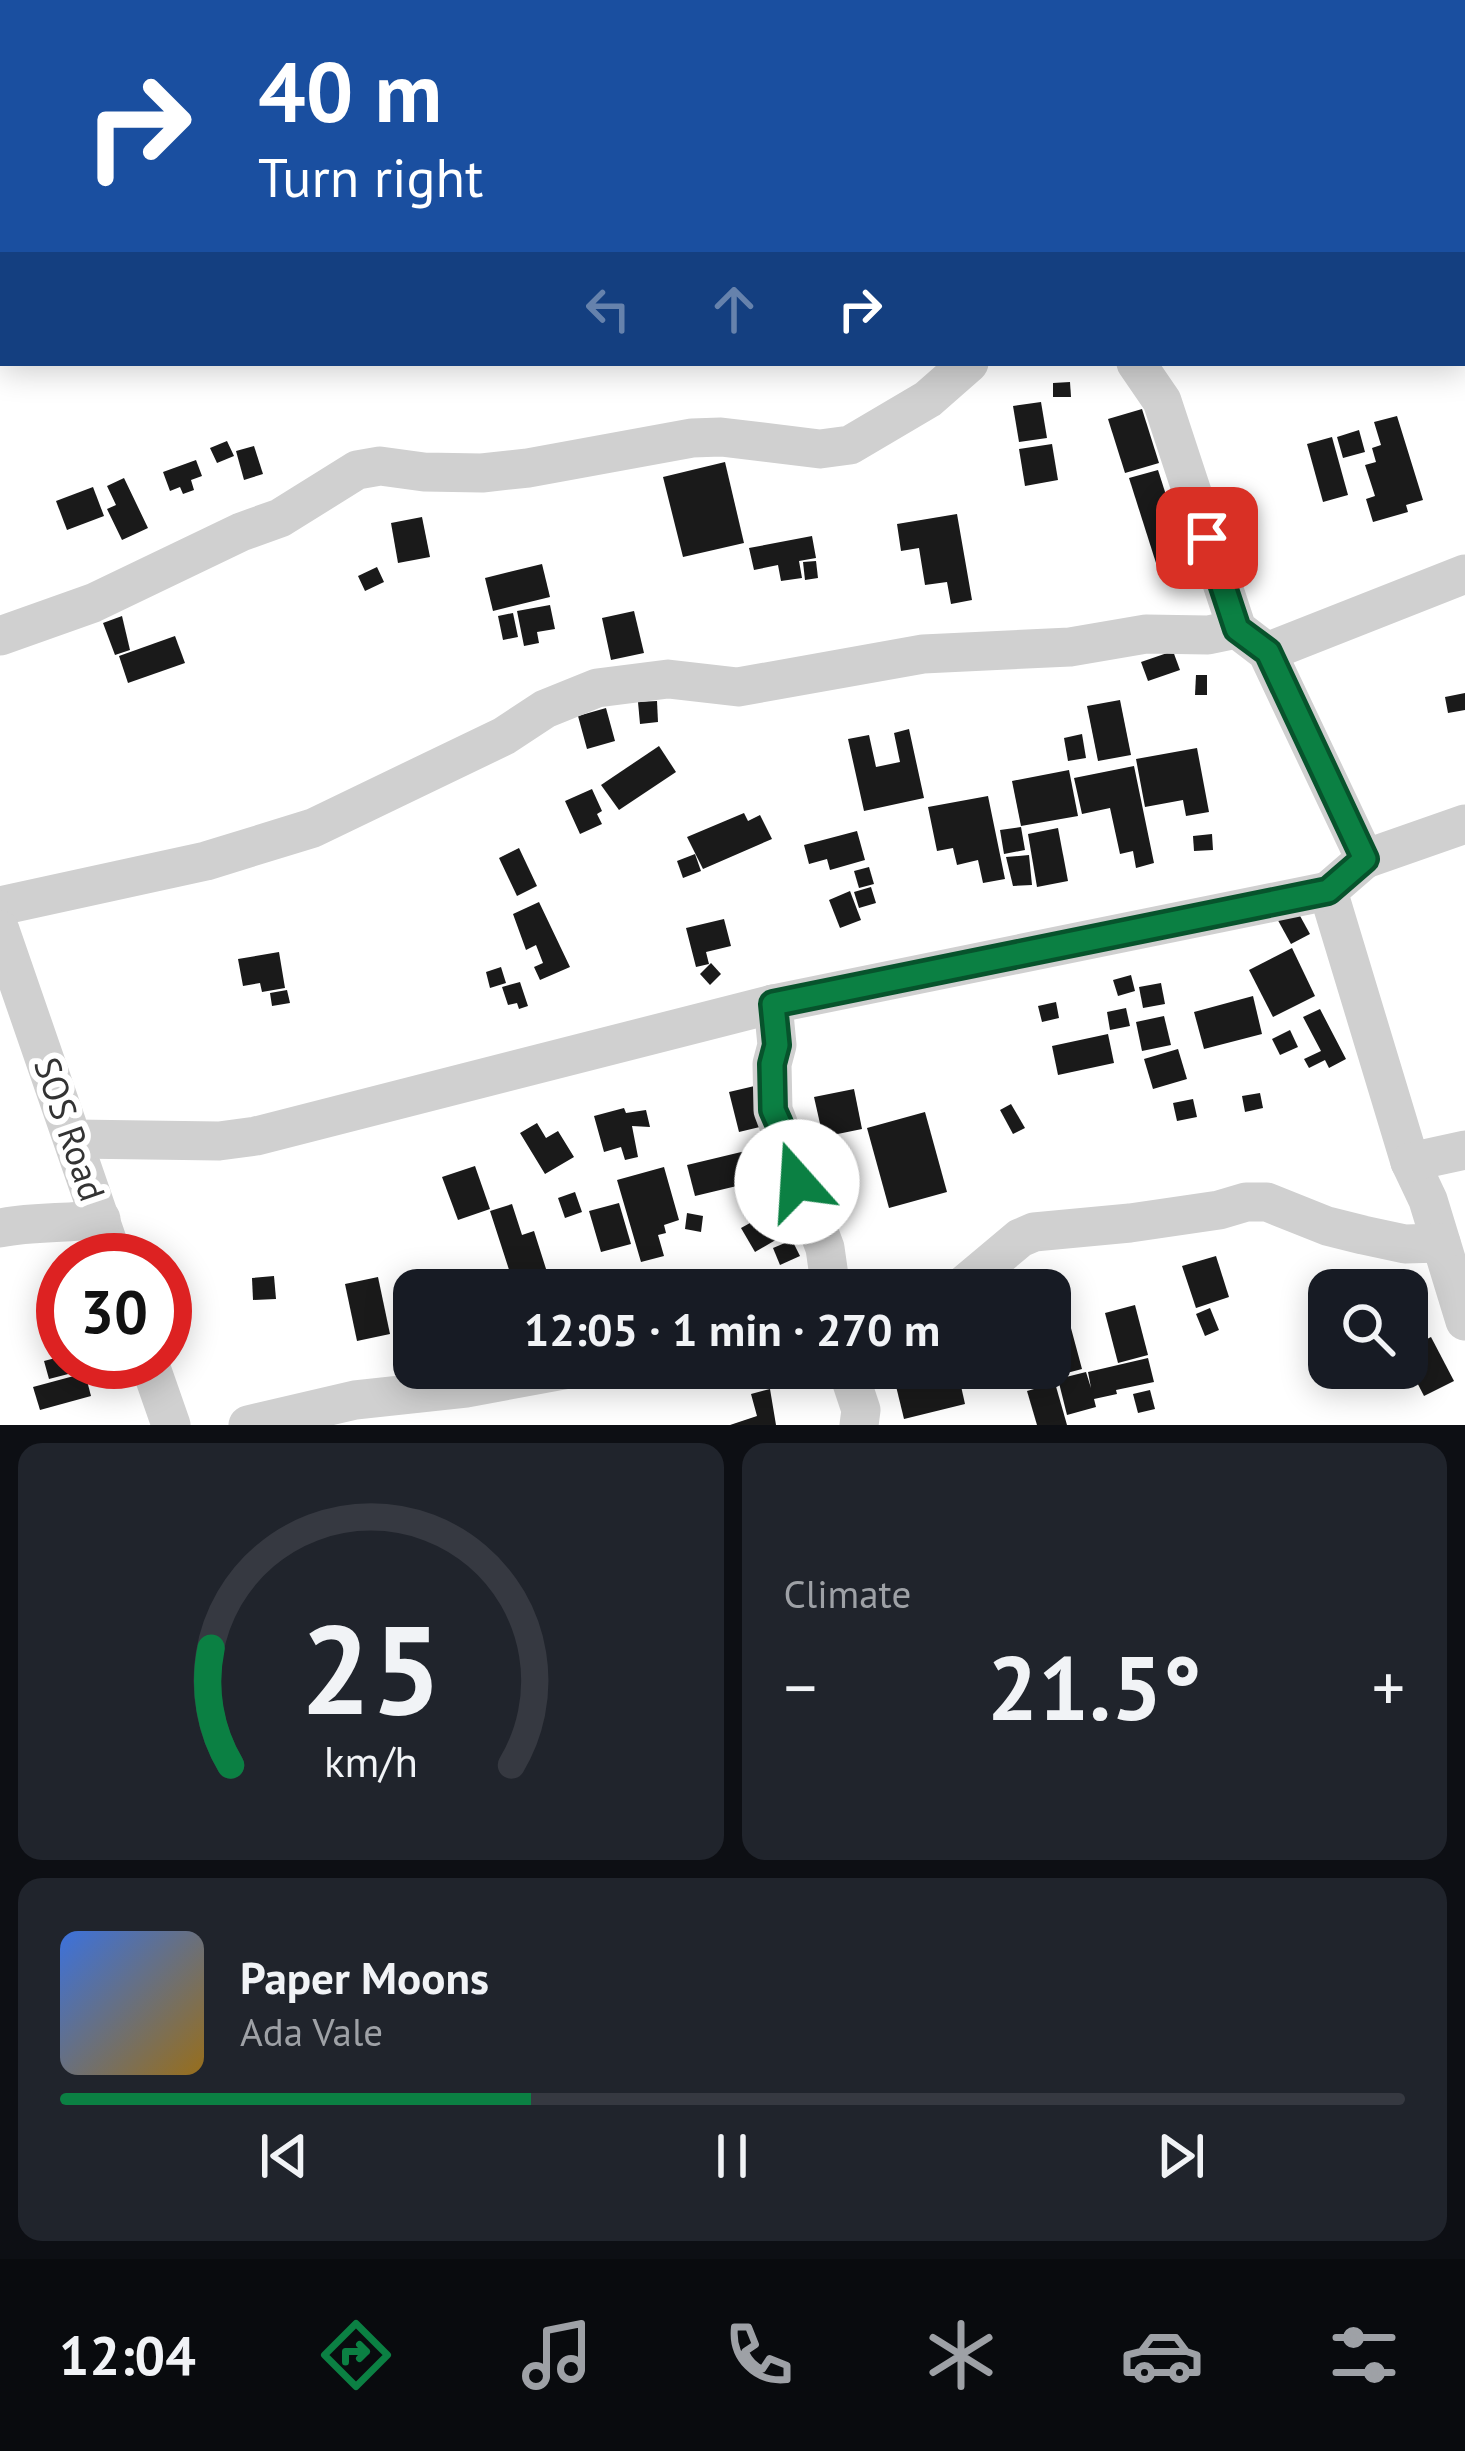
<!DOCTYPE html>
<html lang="en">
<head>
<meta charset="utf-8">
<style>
  :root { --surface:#171b24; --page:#20242c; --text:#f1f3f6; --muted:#9ea1a6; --line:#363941; --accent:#0b8043 }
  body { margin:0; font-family:"PT Sans",sans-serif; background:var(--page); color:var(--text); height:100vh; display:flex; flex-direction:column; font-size:45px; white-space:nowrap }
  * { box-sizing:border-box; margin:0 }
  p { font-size:39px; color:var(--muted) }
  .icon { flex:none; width:66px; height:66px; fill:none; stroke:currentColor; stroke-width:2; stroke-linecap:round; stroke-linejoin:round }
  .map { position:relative; height:1425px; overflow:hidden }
  .drawer { display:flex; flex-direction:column; gap:18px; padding:18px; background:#0d0f14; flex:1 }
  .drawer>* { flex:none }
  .top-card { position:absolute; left:0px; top:0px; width:1467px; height:366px; box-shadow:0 6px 30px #0003; background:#1a4fa0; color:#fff; overflow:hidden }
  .tools { position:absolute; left:1308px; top:1269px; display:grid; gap:24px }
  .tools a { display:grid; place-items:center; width:120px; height:120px; border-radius:24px; background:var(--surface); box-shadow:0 6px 30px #0003; font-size:60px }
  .speed { position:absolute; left:36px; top:1233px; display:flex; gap:24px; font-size:60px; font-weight:700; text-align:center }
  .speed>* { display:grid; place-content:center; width:156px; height:156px; border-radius:50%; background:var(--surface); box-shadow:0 6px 30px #0003; line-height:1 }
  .speed .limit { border:18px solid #d22; background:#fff; color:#111 }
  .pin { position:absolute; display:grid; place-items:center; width:102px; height:102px; color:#fff; margin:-51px; border-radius:24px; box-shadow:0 6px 18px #0006 }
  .me { position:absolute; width:132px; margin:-66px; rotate:341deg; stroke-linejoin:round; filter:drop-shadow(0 0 9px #0008) }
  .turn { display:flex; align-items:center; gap:42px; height:252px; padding:0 60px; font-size:54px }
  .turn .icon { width:156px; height:156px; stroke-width:2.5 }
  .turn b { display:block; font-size:84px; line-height:102px }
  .lanes { display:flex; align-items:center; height:114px; padding:0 60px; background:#0003; justify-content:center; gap:60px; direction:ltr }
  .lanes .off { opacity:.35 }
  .big { font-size:90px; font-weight:600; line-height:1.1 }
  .drawer .card { flex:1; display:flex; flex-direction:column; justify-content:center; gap:18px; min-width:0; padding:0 42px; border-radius:24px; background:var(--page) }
  .drawer .dial { align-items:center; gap:0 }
  .dial svg { height:312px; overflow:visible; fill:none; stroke:var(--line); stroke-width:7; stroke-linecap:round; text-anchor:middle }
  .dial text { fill:var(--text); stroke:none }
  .song { display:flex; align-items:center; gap:36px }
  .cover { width:144px; height:144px; border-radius:18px; background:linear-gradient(135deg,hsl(220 70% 55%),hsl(40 70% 35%)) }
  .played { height:12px; border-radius:6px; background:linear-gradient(90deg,var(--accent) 35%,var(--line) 35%) }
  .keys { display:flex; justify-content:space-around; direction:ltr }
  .heat { display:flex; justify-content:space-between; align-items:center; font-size:66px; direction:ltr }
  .drawer .tiles { flex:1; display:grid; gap:18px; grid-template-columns:1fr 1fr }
  .card:last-child { grid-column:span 2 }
  .trip { position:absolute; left:393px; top:1269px; width:678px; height:120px; border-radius:24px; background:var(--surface); box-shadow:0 6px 30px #0003; font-weight:600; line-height:120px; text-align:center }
  .dock { display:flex; height:192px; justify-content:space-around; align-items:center; background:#090b0e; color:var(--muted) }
  .dock .icon { width:84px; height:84px }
  .dock .current { color:var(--accent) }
  .dock b { font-size:54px; color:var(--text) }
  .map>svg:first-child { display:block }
  .building { fill:#1a1a1a }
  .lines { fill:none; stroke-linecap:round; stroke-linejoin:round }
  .minor { stroke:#d0d0d0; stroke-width:39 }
  .route-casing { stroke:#07532c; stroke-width:30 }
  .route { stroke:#0b8043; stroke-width:21 }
  .labels { text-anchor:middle; stroke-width:12; stroke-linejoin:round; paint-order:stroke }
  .street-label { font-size:36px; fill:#333; stroke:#fff }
</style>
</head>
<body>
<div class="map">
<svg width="1465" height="1425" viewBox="0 0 1465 1425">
  <rect width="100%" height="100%" fill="#fff"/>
  <!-- building -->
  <g class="building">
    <path d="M1070,382l1,15h-18v-14z"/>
    <path d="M1041,402l6,36 -28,4 -6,-36z"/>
    <path d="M1142,409l17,54 -34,10 -17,-54z"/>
    <path d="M1397,416l26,84 -17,5 2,7 -35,10 -7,-23 9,-3 -10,-31 11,-3 -4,-14 9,-3 -7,-23z"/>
    <path d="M1359,430l6,22 -22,6 -6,-21z"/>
    <path d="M1332,437l16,58 -25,7 -16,-58z"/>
    <path d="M227,441l7,15 -17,7 -7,-15z"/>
    <path d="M1052,444l6,36 -33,6 -6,-37z"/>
    <path d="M254,446l9,28 -19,6 -8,-29z"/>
    <path d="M196,460l6,16 -11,4 3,10 -11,4 -3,-7 -10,4 -7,-19z"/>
    <path d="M725,462l19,81 -61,14 -20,-80z"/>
    <path d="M1158,470l27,84 -29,9 -27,-85z"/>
    <path d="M124,478l24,50 -26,12 -15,-31 9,-4 -9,-19z"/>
    <path d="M93,487l11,29 -37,14 -11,-29z"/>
    <path d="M957,514l15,86 -21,4 -4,-22 -22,3 -6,-37 -18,3 -4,-27z"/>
    <path d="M422,517l8,40 -32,6 -7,-40z"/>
    <path d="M812,536l4,22 -17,3 3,17 -21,3 -3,-16 -24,5 -5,-22z"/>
    <path d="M816,561l2,17 -13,2 -2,-18z"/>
    <path d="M542,564l8,33 -57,14 -8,-33z"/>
    <path d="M377,567l7,15 -19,9 -7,-15z"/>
    <path d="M550,605l5,24 -18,3 2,11 -15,3 -7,-35z"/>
    <path d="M634,611l10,42 -33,7 -9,-42z"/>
    <path d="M513,613l5,24 -15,3 -5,-24z"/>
    <path d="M122,616l8,34 -15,5 -12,-32z"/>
    <path d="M175,636l10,27 -57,20 -9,-27z"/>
    <path d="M1173,651l7,19 -32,11 -7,-19z"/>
    <path d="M1196,675h11v20h-12z"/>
    <path d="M1465,693v17l-17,3 -3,-16z"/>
    <path d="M1120,700l11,55 -33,6 -11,-55z"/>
    <path d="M657,701l1,21 -18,2 -2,-22z"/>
    <path d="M606,708l9,33 -28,8 -9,-33z"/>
    <path d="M909,729l15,69 -60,13 -16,-72 21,-4 7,32 24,-5 -6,-29z"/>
    <path d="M1082,734l4,24 -18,3 -4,-23z"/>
    <path d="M659,746l17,26 -57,38 -18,-25z"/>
    <path d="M1197,748l12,64 -23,4 -3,-16 -38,7 -9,-48z"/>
    <path d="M1134,766l20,97 -18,5 -3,-17 -13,3 -10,-46 -28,6 -8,-36z"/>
    <path d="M1069,770l9,46 -57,10 -9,-45z"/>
    <path d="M592,789l10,22 -5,3 5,10 -22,10 -15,-33z"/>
    <path d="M988,796l17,83 -22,4 -5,-23 -21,5 -4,-17 -16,3 -9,-44z"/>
    <path d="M744,813l4,8 12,-6 12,24 -69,30 -16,-32z"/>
    <path d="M1021,827l4,23 -21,4 -4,-24z"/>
    <path d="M1058,828l10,53 -31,6 -9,-53z"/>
    <path d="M857,831l8,29 -35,10 -3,-11 -18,5 -5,-19z"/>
    <path d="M1212,834l1,16 -19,1 -1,-15z"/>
    <path d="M519,848l18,38 -20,10 -18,-38z"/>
    <path d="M695,854l6,17 -18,7 -6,-17z"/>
    <path d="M1029,855l3,30 -19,1 -7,-29z"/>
    <path d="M869,867l5,17 -15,4 -5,-17z"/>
    <path d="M871,887l5,16 -17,5 -5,-16z"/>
    <path d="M850,891l11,29 -21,8 -11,-28z"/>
    <path d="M539,902l31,65 -30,13 -6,-13 9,-4 -7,-18 -10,5 -13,-36z"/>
    <path d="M1294,905l16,29 -19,10 -16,-29z"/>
    <path d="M724,919l7,27 -25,6 3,12 -13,3 -10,-39z"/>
    <path d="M1292,948l23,48 -42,21 -24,-47z"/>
    <path d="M279,952l6,36 -23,4 -2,-9 -17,3 -5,-27z"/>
    <path d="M711,963l10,11 -11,11 -10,-11z"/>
    <path d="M501,967l5,16 -16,5 -4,-16z"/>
    <path d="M1131,975l4,16 -17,5 -5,-16z"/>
    <path d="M520,982l8,24 -9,3 -2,-6 -9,2 -6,-18z"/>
    <path d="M1161,983l4,21 -22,4 -4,-21z"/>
    <path d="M287,990l3,13 -18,3 -2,-13z"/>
    <path d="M1253,996l9,38 -58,15 -10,-37z"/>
    <path d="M1056,1002l3,16 -17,4 -4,-16z"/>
    <path d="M1126,1008l4,18 -20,4 -3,-18z"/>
    <path d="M1320,1009l26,50 -17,9 -4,-8 -16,8 -5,-9 17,-8 -18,-34z"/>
    <path d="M1164,1016l7,29 -29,6 -6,-29z"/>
    <path d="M1290,1030l8,17 -18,8 -8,-16z"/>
    <path d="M1108,1034l6,29 -56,12 -6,-29z"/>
    <path d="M1178,1049l9,30 -34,10 -9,-30z"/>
    <path d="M763,1084l10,40 -34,8 -10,-40z"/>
    <path d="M854,1089l8,40 -39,8 -9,-40z"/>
    <path d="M1260,1093l3,15 -18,4 -3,-16z"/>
    <path d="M1193,1099l4,18 -20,4 -4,-18z"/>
    <path d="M1011,1104l14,24 -12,6 -13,-24z"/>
    <path d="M624,1108l2,5 20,-3 4,17 -18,-1 6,31 -13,3 -4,-13 -17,5 -10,-36z"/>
    <path d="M925,1112l22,80 -58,16 -22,-80z"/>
    <path d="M537,1123l9,15 12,-7 16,26 -29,17 -25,-41z"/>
    <path d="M758,1148l8,31 -71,17 -8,-31z"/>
    <path d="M475,1166l15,43 -32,11 -16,-43z"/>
    <path d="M664,1167l15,53 -15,5 2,8 -8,2 6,21 -23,6 -24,-82z"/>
    <path d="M575,1192l7,20 -17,6 -7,-20z"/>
    <path d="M619,1203l12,41 -30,8 -12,-41z"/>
    <path d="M512,1204l10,31 12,-4 13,41 -34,10 -23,-71z"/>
    <path d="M777,1208l14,23 -36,21 -14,-24z"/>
    <path d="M687,1213l16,3 -2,16 -16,-3z"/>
    <path d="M792,1240l8,16 -20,9 -7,-17z"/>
    <path d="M1216,1256l13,41 -33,11 -14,-42z"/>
    <path d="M274,1276l2,23 -23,1 -1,-22z"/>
    <path d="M378,1277l12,57 -33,7 -12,-57z"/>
    <path d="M1061,1291l21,78 -53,14 -4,-15h25v-74z"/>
    <path d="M1135,1305l13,50 -30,8 -13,-50z"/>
    <path d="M1413,1305l14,30 -20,9v-37z"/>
    <path d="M1210,1308l9,22 -14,6 -9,-22z"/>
    <path d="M1431,1337l23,44 -30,15 -17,-33v-14z"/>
    <path d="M63,1356v6h10l3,10 -27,7 -5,-18z"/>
    <path d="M1148,1358l6,24 -38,8 1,4 -23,5 2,8 -29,8 -9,-36 28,-7 5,16 -3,-16z"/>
    <path d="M957,1368l8,36 -61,15 -9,-37z"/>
    <path d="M85,1373l6,23 -51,14 -7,-23z"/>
    <path d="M1055,1383l12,42h-30l-10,-34z"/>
    <path d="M770,1389l6,36h-46l27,-9 -6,-22z"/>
    <path d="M1150,1390l5,19 -17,4 -5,-19z"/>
  </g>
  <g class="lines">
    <!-- minor -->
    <g class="minor">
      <path d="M979,3l12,-3"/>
      <path d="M1464,227h1"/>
      <path d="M0,264l3,-1"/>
      <path d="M1136,363l26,38 75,228 30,23 98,207 -37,32 82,271 18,38 37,121"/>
      <path d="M0,636l93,-33 148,-71 39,-14 77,-48 23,-4 44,6 58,1 46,-5 164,-30 29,-1 99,12 30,-4 78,-46 41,-36"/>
      <path d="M1267,652l198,-78"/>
      <path d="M1365,859l100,-35"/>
      <path d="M0,906l206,-45 107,-33 191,-92 41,-27 52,-21 71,-9 70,8 185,-33 147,-7 76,-13 62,1 29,-6"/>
      <path d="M0,930l114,330"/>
      <path d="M773,1004l4,41 -5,19 1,46 52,138 6,42"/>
      <path d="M75,1139l144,2 37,-5 517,-132 555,-113"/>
      <path d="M1410,1162l55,-12"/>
      <path d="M0,1228c33,-7 67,-4 101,-9"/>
      <path d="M958,1290l62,-52 14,-6 96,-9 89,-13 27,-8h21l60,24 36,9 42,9 36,-1"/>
      <path d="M149,1362l22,63"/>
      <path d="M847,1368l14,42 -2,15"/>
      <path d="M248,1425l107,-25 111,-12 108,-20"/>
    </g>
  </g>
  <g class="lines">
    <!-- route casing -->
    <g class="route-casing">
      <path id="route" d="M797,1182l-4,-27 -20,-45 -1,-46 5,-19 -4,-41 555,-113 37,-32 -97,-207 -31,-23 -30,-91"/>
    </g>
    <!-- route -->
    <use href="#route" class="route"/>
  </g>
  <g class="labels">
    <!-- street labels -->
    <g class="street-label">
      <text transform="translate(70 1129) rotate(71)" y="13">SOS Road</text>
    </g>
  </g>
</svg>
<div class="tools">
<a><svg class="icon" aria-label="search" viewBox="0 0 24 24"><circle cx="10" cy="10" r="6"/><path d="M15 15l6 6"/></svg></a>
</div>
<div class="speed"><div class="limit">30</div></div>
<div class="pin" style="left:1207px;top:538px;background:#d93025"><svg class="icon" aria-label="arrive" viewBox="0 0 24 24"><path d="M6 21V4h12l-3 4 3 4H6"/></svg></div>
<svg class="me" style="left:797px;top:1182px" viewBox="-20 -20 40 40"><circle r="19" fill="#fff"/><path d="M0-13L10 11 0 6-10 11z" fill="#0b8043"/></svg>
<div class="trip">12:05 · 1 min · 270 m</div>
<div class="top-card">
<div class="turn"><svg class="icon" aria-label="right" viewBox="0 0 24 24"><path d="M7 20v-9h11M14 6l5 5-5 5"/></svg><div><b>40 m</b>Turn right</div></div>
<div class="lanes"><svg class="icon off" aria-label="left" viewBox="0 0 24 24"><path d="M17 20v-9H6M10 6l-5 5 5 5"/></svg><svg class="icon off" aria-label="ahead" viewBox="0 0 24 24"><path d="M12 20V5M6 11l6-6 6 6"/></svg><svg class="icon" aria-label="right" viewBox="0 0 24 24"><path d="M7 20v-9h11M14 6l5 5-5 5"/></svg></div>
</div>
</div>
<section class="drawer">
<div class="tiles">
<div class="card dial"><svg viewBox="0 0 100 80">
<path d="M14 69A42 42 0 1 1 86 69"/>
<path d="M14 69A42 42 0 0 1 9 39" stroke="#0b8043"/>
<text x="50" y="56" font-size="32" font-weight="700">25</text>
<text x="50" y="72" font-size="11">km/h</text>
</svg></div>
<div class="card"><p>Climate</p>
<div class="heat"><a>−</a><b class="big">21.5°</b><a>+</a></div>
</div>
<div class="card">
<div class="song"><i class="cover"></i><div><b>Paper Moons</b><p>Ada Vale</p></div></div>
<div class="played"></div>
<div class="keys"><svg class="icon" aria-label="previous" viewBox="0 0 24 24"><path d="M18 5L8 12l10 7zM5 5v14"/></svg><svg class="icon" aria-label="pause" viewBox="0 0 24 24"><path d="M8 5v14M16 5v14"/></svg><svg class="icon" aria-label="next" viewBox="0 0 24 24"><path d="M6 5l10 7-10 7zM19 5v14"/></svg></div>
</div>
</div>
</section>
<nav class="dock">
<b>12:04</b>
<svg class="icon current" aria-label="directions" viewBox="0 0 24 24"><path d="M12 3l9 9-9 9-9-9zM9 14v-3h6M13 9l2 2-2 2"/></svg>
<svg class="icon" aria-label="music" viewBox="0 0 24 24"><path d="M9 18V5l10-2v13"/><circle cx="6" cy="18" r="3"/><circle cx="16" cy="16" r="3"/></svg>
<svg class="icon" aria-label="phone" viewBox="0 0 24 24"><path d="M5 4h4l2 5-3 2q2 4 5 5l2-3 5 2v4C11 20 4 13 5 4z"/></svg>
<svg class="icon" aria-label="climate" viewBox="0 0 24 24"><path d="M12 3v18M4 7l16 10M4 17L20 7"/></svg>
<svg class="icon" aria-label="car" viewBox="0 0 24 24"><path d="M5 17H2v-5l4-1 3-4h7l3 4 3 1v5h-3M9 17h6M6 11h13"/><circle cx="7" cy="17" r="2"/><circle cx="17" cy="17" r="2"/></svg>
<svg class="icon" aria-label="filters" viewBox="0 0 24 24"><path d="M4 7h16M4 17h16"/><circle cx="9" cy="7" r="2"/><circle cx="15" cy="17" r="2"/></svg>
</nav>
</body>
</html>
